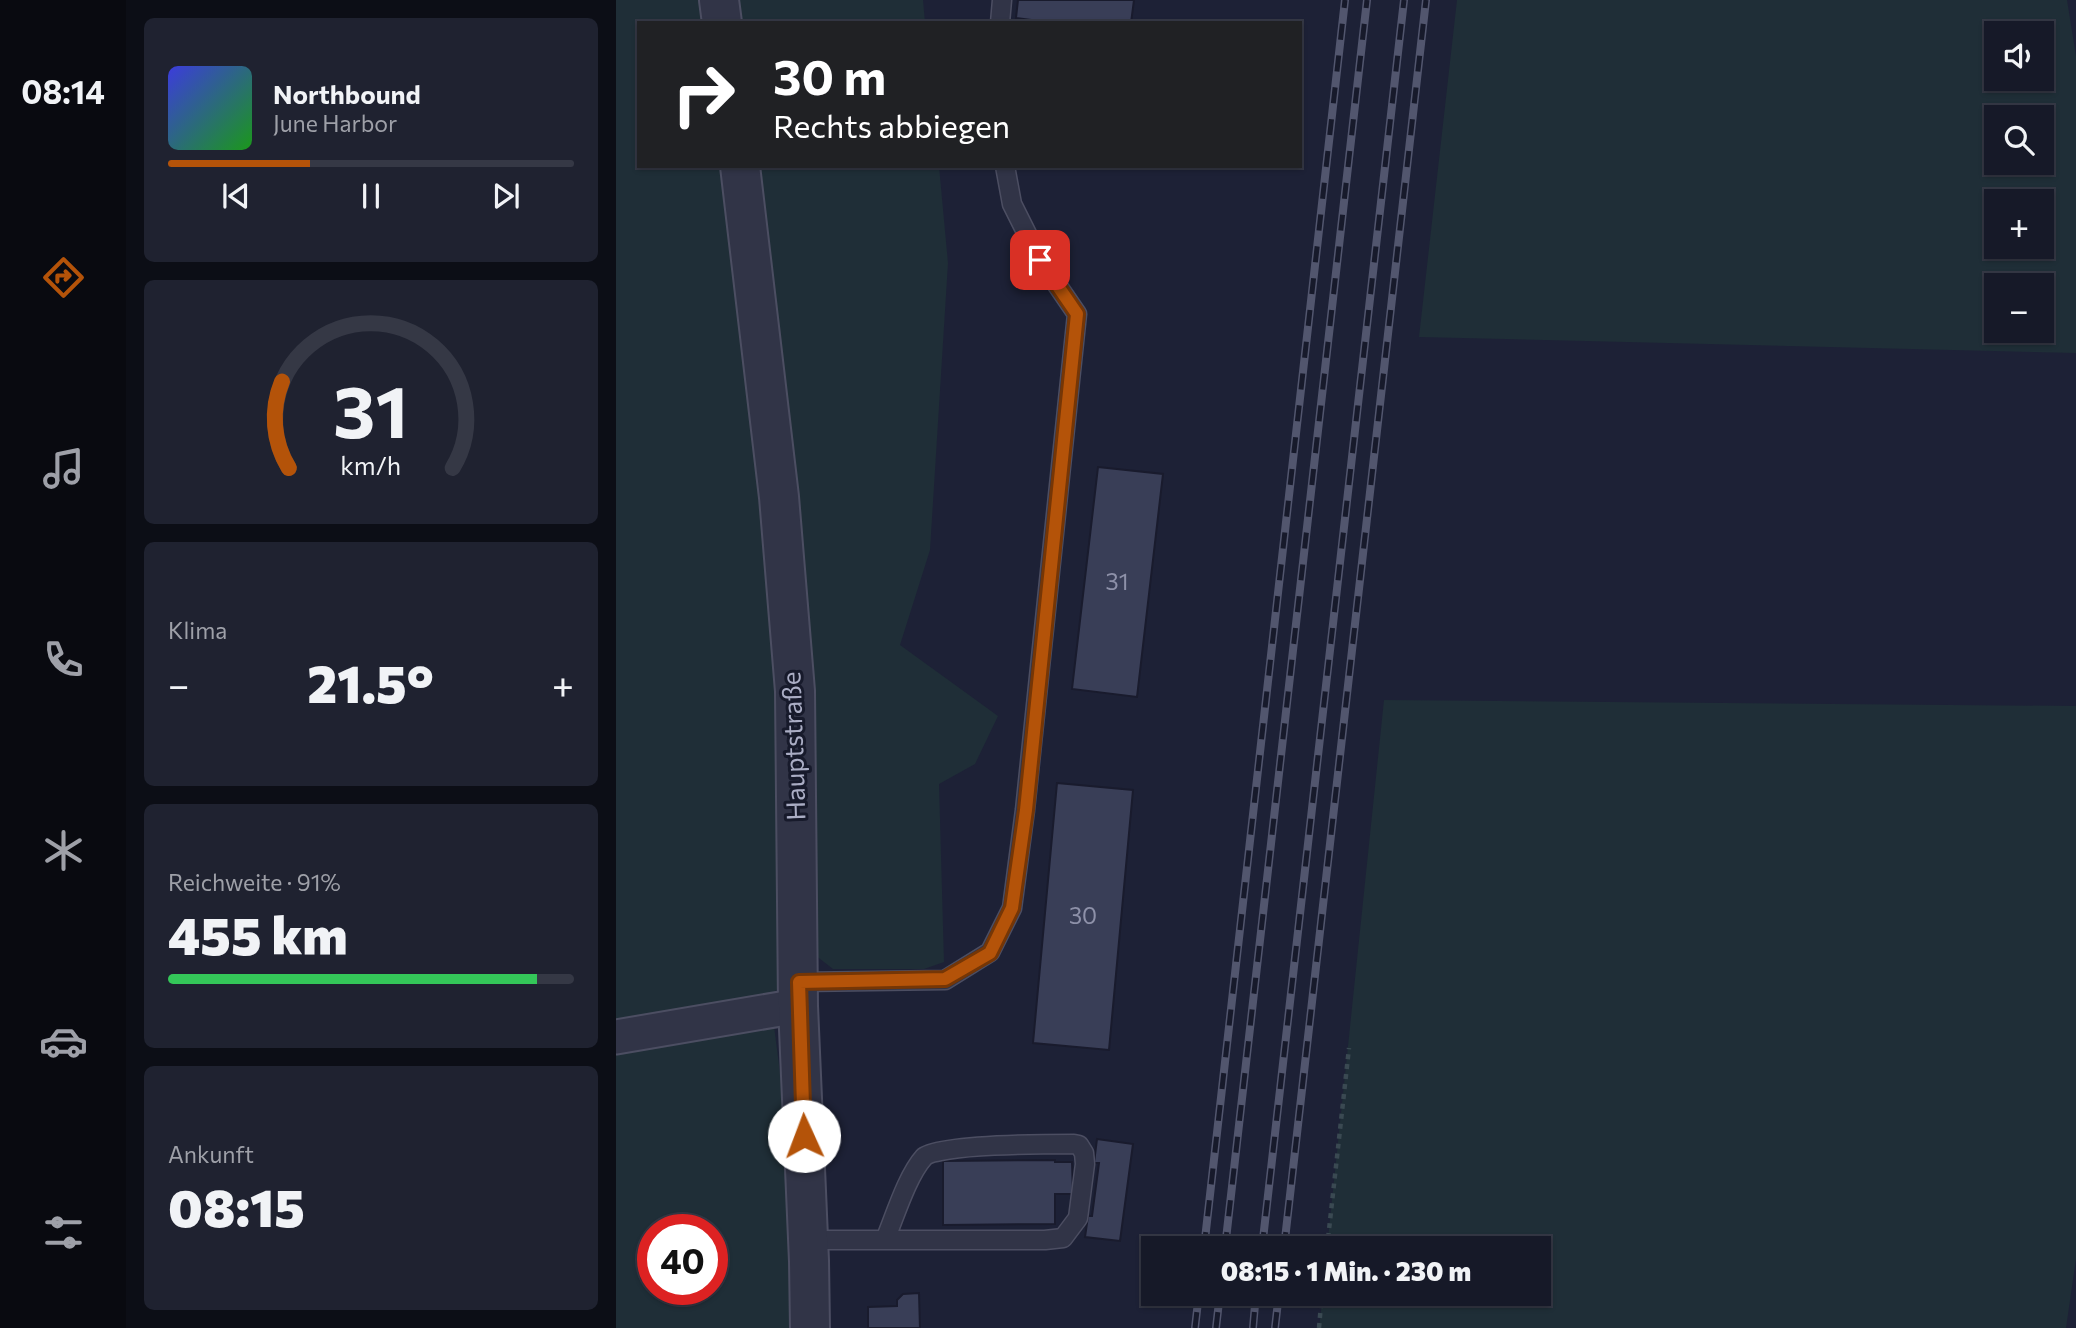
<!DOCTYPE html>
<html lang="de">
<head>
<meta charset="utf-8">
<style>
  :root { --surface:#161928; --page:#1f2230; --text:#f1f3f6; --muted:#9ea0a8; --line:#353845; --accent:#b45309 }
  body { margin:0; font-family:Commissioner,sans-serif; background:var(--page); color:var(--text); height:100vh; display:flex; flex-direction:column; font-size:26px; white-space:nowrap }
  * { box-sizing:border-box; margin:0 }
  p { font-size:23px; color:var(--muted) }
  .icon { flex:none; width:38px; height:38px; fill:none; stroke:currentColor; stroke-width:2; stroke-linecap:round; stroke-linejoin:round }
  .map { position:relative; flex:1; overflow:hidden }
  .drawer { display:flex; flex-direction:column; gap:18px; padding:18px; background:#0c0e16; width:490px }
  .drawer>* { flex:none }
  .banner { position:absolute; left:21px; top:21px; width:665px; height:147px; border-radius:0px; box-shadow:0 2px 5px #0004,0 0 0 2px var(--line); background:#202124; color:#fff; overflow:hidden }
  .controls { position:absolute; left:1368px; top:21px; display:grid; gap:14px }
  .controls a { display:grid; place-items:center; width:70px; height:70px; border-radius:0px; background:var(--surface); box-shadow:0 2px 5px #0004,0 0 0 2px var(--line); font-size:35px }
  .speed { position:absolute; left:21px; top:1214px; display:flex; gap:14px; font-size:35px; font-weight:700; text-align:center }
  .speed>* { display:grid; place-content:center; width:91px; height:91px; border-radius:50%; background:var(--surface); box-shadow:0 2px 5px #0004,0 0 0 2px var(--line); line-height:1 }
  .speed .limit { border:10px solid #d22; background:#fff; color:#111 }
  .pin { position:absolute; display:grid; place-items:center; width:60px; height:60px; color:#fff; margin:-30px; border-radius:14px; box-shadow:0 4px 10px #0006 }
  .me { position:absolute; width:77px; margin:-38px; rotate:358deg; stroke-linejoin:round; filter:drop-shadow(0 0 5px #0008) }
  .turn { display:flex; align-items:center; gap:24px; height:147px; padding:0 21px; font-size:32px }
  .turn .icon { width:91px; height:91px; stroke-width:2.5 }
  .turn b { display:block; font-size:49px; line-height:60px }
  .big { font-size:52px; font-weight:800; line-height:1.1 }
  .drawer .card { flex:1; display:flex; flex-direction:column; justify-content:center; gap:10px; min-width:0; padding:0 24px; border-radius:10px; background:var(--page) }
  .drawer .dial { align-items:center; gap:0 }
  .dial svg { height:182px; overflow:visible; fill:none; stroke:var(--line); stroke-width:7; stroke-linecap:round; text-anchor:middle }
  .dial text { fill:var(--text); stroke:none }
  .song { display:flex; align-items:center; gap:21px }
  .cover { width:84px; height:84px; border-radius:10px; background:linear-gradient(135deg,hsl(240 70% 55%),hsl(120 70% 35%)) }
  .played { height:7px; border-radius:4px; background:linear-gradient(90deg,var(--accent) 35%,var(--line) 35%) }
  .keys { display:flex; justify-content:space-around; direction:ltr }
  .heat { display:flex; justify-content:space-between; align-items:center; font-size:38px; direction:ltr }
  .charge { height:10px; border-radius:5px; background:linear-gradient(90deg,#34c759 91%,var(--line) 0) }
  .trip { position:absolute; left:525px; top:1236px; width:410px; height:70px; border-radius:0px; background:var(--surface); box-shadow:0 2px 5px #0004,0 0 0 2px var(--line); font-weight:800; line-height:70px; text-align:center }
  main { display:flex; flex:1; min-height:0 }
  .tab-bar { display:flex; flex-direction:column; width:126px; justify-content:space-around; align-items:center; background:#090a10; color:var(--muted) }
  .tab-bar .icon { width:49px; height:49px }
  .tab-bar .selected { color:var(--accent) }
  .tab-bar b { font-size:32px; color:var(--text) }
  .map>svg:first-child { display:block }
  .green { fill:#1f2e37; fill-rule:evenodd }
  .building { fill:#393e57; stroke:#191b2d; stroke-width:2 }
  .lines { fill:none; stroke-linecap:round; stroke-linejoin:round }
  .service-casing { stroke:#4c4e62; stroke-width:21 }
  .minor-casing { stroke:#4c4e62; stroke-width:37 }
  .tertiary-casing { stroke:#4c4e62; stroke-width:42 }
  .path { stroke:#3a4952; stroke-width:4.5; stroke-dasharray:5 5; stroke-linecap:butt }
  .service { stroke:#313447; stroke-width:18 }
  .minor { stroke:#313447; stroke-width:33 }
  .tertiary { stroke:#313447; stroke-width:38 }
  .rail-casing { stroke:#52566e; stroke-width:8 }
  .rail { stroke:#171a2b; stroke-width:5; stroke-dasharray:16; stroke-linecap:butt }
  .route-casing { stroke:#753606; stroke-width:18 }
  .route { stroke:#b45309; stroke-width:12 }
  .labels { text-anchor:middle; stroke-width:6; stroke-linejoin:round; paint-order:stroke }
  .number-label { font-size:23px; fill:#8e91a9 }
  .street-label { font-size:26px; fill:#aaadc4; stroke:#171a2b }
</style>
</head>
<body>
<main>
<nav class="tab-bar">
<b>08:14</b>
<svg class="icon selected" aria-label="directions" viewBox="0 0 24 24"><path d="M12 3l9 9-9 9-9-9zM9 14v-3h6M13 9l2 2-2 2"/></svg>
<svg class="icon" aria-label="music" viewBox="0 0 24 24"><path d="M9 18V5l10-2v13"/><circle cx="6" cy="18" r="3"/><circle cx="16" cy="16" r="3"/></svg>
<svg class="icon" aria-label="phone" viewBox="0 0 24 24"><path d="M5 4h4l2 5-3 2q2 4 5 5l2-3 5 2v4C11 20 4 13 5 4z"/></svg>
<svg class="icon" aria-label="climate" viewBox="0 0 24 24"><path d="M12 3v18M4 7l16 10M4 17L20 7"/></svg>
<svg class="icon" aria-label="car" viewBox="0 0 24 24"><path d="M5 17H2v-5l4-1 3-4h7l3 4 3 1v5h-3M9 17h6M6 11h13"/><circle cx="7" cy="17" r="2"/><circle cx="17" cy="17" r="2"/></svg>
<svg class="icon" aria-label="filters" viewBox="0 0 24 24"><path d="M4 7h16M4 17h16"/><circle cx="9" cy="7" r="2"/><circle cx="15" cy="17" r="2"/></svg>
</nav>
<section class="drawer">
<div class="card">
<div class="song"><i class="cover"></i><div><b>Northbound</b><p>June Harbor</p></div></div>
<div class="played"></div>
<div class="keys"><svg class="icon" aria-label="previous" viewBox="0 0 24 24"><path d="M18 5L8 12l10 7zM5 5v14"/></svg><svg class="icon" aria-label="pause" viewBox="0 0 24 24"><path d="M8 5v14M16 5v14"/></svg><svg class="icon" aria-label="next" viewBox="0 0 24 24"><path d="M6 5l10 7-10 7zM19 5v14"/></svg></div>
</div>
<div class="card dial"><svg viewBox="0 0 100 80">
<path d="M14 69A42 42 0 1 1 86 69"/>
<path d="M14 69A42 42 0 0 1 11 31" stroke="#b45309"/>
<text x="50" y="56" font-size="32" font-weight="700">31</text>
<text x="50" y="72" font-size="11">km/h</text>
</svg></div>
<div class="card"><p>Klima</p>
<div class="heat"><a>−</a><b class="big">21.5°</b><a>+</a></div>
</div>
<div class="card"><p>Reichweite · 91%</p><b class="big">455 km</b><div class="charge"></div></div>
<div class="card"><p>Ankunft</p><b class="big">08:15</b></div>
</section>
<div class="map">
<svg width="1460" height="1328" viewBox="0 0 1460 1328">
  <rect width="100%" height="100%" fill="#1d2136"/>
  <!-- green -->
  <g class="green">
    <path d="M0,0h307l2,23h-286v143h300l9,97 -18,287 -30,95 98,71 -23,48 -36,20 5,178 -20,7h-91l-45,-35 -4,50 -14,11 12,93 8,2 9,238h-183zM37,1230h59v60h-59z"/>
    <path d="M841,0h610l9,56v297l-657,-16zM1426,33v46h-45v-46zM1426,117v46h-45v-46zM1426,201v46h-45v-46zM1426,285v46h-45v-46z"/>
    <path d="M768,700l692,6v553l-10,69h-747l4,-35h215v-45h-211z"/>
  </g>
  <!-- building -->
  <g class="building">
    <path d="M402,0h116l-3,23h-77l-38,-5z"/>
    <path d="M482,467l65,7 -26,223 -65,-8z"/>
    <path d="M441,783l76,7 -24,260 -76,-7z"/>
    <path d="M481,1139l36,5 -13,97 -35,-4 3,-21h4l7,-53h-5z"/>
    <path d="M439,1160v2h17l1,32h-18v30l-112,1v-64z"/>
    <path d="M303,1293l1,35h-52v-21l29,-1v-6l6,-6z"/>
  </g>
  <g class="lines">
    <!-- service casing -->
    <g class="service-casing">
      <g id="service">
        <path d="M384,23l2,-23"/>
        <path d="M183,982l146,-2 45,-28 22,-44 13,-98 52,-496 -37,-54 -28,-56 -7,-38"/>
        <path d="M192,1240h237l18,-2 15,-20 7,-54 -1,-11 -5,-8 -5,-1c-24,0 -139,0 -150,13 -17,19 -29,59 -39,83"/>
      </g>
    </g>
    <!-- minor casing -->
    <g class="minor-casing">
      <path id="minor" d="M0,1037l182,-31"/>
    </g>
    <!-- tertiary casing -->
    <g class="tertiary-casing">
      <g id="tertiary">
        <path d="M103,0l3,23"/>
        <path d="M124,166l39,331 16,194 3,315 11,255 1,67"/>
      </g>
    </g>
    <!-- path -->
    <g class="path">
      <path d="M711,1248l22,-200"/>
      <path d="M703,1328l3,-35"/>
    </g>
    <!-- service -->
    <use href="#service" class="service"/>
    <!-- minor -->
    <use href="#minor" class="minor"/>
    <!-- tertiary -->
    <use href="#tertiary" class="tertiary"/>
    <!-- rail casing -->
    <g class="rail-casing">
      <g id="rail">
        <path d="M588,1248l141,-1248"/>
        <path d="M609,1248l142,-1248"/>
        <path d="M646,1248l142,-1248"/>
        <path d="M668,1248l142,-1248"/>
        <path d="M579,1328l4,-35"/>
        <path d="M600,1328l4,-35"/>
        <path d="M637,1328l3,-35"/>
        <path d="M659,1328l4,-35"/>
      </g>
    </g>
    <!-- rail -->
    <use href="#rail" class="rail"/>
  </g>
  <g class="lines">
    <!-- route casing -->
    <g class="route-casing">
      <path id="route" d="M188,1136l-5,-154 146,-3 45,-26 22,-45 14,-98 51,-496 -37,-54"/>
    </g>
    <!-- route -->
    <use href="#route" class="route"/>
  </g>
  <g class="labels">
    <!-- number labels -->
    <g class="number-label">
      <text x="501" y="590">31</text>
      <text x="467" y="924">30</text>
    </g>
    <!-- street labels -->
    <g class="street-label">
      <text transform="translate(178 746) rotate(-92)" y="9">Hauptstraße</text>
    </g>
  </g>
</svg>
<div class="controls">
<a><svg class="icon" aria-label="sound" viewBox="0 0 24 24"><path d="M4 9h4l5-4v14l-5-4H4zM17 9q2 3 0 6"/></svg></a>
<a><svg class="icon" aria-label="search" viewBox="0 0 24 24"><circle cx="10" cy="10" r="6"/><path d="M15 15l6 6"/></svg></a>
<a>+</a>
<a>−</a>
</div>
<div class="speed"><div class="limit">40</div></div>
<div class="pin" style="left:424px;top:260px;background:#d93025"><svg class="icon" aria-label="arrive" viewBox="0 0 24 24"><path d="M6 21V4h12l-3 4 3 4H6"/></svg></div>
<svg class="me" style="left:188px;top:1136px" viewBox="-20 -20 40 40"><circle r="19" fill="#fff"/><path d="M0-13L10 11 0 6-10 11z" fill="#b45309"/></svg>
<div class="trip">08:15 · 1 Min. · 230 m</div>
<div class="banner">
<div class="turn"><svg class="icon" aria-label="right" viewBox="0 0 24 24"><path d="M7 20v-9h11M14 6l5 5-5 5"/></svg><div><b>30 m</b>Rechts abbiegen</div></div>
</div>
</div>
</main>
</body>
</html>
